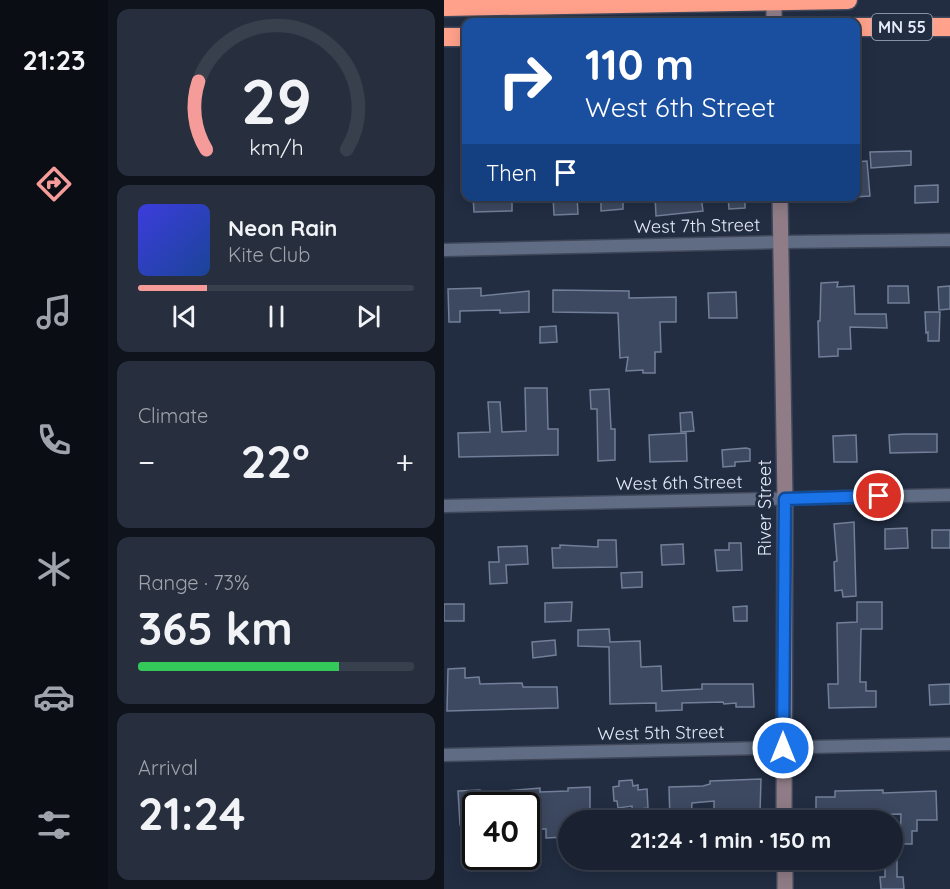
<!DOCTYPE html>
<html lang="en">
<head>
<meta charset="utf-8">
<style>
  :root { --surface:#1a2232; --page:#272f3e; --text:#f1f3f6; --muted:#9fa4ac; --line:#383f4d; --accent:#f59b9a }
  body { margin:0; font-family:Quicksand,sans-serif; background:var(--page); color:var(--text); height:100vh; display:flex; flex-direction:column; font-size:22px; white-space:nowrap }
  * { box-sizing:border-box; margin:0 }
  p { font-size:20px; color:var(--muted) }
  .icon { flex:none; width:33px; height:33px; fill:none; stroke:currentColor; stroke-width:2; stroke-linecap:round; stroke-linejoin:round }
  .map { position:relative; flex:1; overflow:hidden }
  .side { display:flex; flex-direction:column; gap:9px; padding:9px; background:#0e131c; width:336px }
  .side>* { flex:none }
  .banner { position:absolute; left:18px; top:18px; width:398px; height:183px; border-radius:12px; box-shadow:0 3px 15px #0003,0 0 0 2px var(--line); background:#1a4fa0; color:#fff; overflow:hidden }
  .speed { position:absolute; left:18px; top:792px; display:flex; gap:12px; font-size:30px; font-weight:700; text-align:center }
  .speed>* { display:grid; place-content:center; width:78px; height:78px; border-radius:50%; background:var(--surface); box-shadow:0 3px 15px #0003,0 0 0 2px var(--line); line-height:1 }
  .speed .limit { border:3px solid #111; border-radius:9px; background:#fff; color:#111 }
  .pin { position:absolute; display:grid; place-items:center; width:51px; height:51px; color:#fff; margin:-26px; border:3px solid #fff; border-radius:50%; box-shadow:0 2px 6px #0007 }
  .me { position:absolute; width:66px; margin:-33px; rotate:0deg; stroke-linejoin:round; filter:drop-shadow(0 0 4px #0008) }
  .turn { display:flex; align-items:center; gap:21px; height:126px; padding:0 24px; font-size:27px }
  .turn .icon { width:78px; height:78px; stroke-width:2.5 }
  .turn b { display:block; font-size:42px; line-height:51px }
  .then { display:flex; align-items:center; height:57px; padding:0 24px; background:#0003; gap:12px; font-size:22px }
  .big { font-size:45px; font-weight:700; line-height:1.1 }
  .side .widget { flex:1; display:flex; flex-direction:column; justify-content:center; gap:9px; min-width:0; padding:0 21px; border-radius:12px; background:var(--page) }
  .side .dial { align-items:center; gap:0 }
  .dial svg { height:156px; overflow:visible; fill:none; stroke:var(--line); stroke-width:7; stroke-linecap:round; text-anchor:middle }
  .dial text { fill:var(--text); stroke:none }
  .song { display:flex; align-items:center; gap:18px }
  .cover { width:72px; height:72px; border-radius:9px; background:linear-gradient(135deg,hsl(240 70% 55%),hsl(220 70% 35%)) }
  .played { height:6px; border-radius:3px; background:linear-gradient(90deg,var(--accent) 25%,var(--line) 25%) }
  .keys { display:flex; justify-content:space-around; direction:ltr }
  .heat { display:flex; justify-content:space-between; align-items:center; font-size:33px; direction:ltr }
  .charge { height:9px; border-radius:4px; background:linear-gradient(90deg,#34c759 73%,var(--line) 0) }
  .trip { position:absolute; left:114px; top:810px; width:345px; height:60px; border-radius:30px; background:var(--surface); box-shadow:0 3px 15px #0003,0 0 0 2px var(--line); font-weight:700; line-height:60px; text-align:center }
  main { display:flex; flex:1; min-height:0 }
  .menu { display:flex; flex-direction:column; width:108px; justify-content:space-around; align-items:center; background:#0a0e14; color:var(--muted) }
  .menu .icon { width:42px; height:42px }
  .menu .on { color:var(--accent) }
  .menu b { font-size:27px; color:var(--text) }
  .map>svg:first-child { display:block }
  .building { fill:#3d4960; stroke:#727f98; stroke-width:1.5 }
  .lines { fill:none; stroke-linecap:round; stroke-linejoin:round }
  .street-casing { stroke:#40485a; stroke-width:15 }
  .secondary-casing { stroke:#40485a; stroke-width:18 }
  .highway-casing { stroke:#40485a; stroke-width:21 }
  .street { stroke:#5f6c84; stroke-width:12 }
  .secondary { stroke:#8f7c86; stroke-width:15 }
  .highway { stroke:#ffa18b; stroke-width:18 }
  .route-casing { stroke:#114b97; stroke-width:15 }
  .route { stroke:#1a73e8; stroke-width:10 }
  .labels { text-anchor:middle; stroke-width:6; stroke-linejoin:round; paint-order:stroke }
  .shield { fill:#222d42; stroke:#aab2c2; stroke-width:1.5 }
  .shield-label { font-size:16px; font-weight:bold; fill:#e4ebf9 }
  .street-label { font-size:18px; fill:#e4ebf9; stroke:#222d42 }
</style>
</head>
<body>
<main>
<nav class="menu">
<b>21:23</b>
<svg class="icon on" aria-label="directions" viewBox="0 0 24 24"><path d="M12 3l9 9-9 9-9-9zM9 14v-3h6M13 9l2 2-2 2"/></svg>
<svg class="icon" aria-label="music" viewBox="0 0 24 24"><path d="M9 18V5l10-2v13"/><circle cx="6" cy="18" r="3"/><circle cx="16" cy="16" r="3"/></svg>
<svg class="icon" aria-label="phone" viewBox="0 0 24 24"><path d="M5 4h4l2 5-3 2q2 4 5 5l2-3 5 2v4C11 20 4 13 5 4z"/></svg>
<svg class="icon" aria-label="climate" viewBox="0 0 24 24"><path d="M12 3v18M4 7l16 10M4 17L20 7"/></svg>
<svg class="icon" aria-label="car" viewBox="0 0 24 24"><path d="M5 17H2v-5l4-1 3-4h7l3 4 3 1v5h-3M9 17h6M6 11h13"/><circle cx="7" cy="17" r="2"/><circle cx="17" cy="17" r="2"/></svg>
<svg class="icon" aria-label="filters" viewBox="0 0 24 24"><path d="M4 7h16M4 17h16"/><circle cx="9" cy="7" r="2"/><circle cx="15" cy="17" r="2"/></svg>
</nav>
<section class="side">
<div class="widget dial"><svg viewBox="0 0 100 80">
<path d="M14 69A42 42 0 1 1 86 69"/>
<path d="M14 69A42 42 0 0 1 10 34" stroke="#f59b9a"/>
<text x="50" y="56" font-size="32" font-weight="700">29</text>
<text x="50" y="72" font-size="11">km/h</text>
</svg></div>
<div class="widget">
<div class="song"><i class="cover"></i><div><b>Neon Rain</b><p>Kite Club</p></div></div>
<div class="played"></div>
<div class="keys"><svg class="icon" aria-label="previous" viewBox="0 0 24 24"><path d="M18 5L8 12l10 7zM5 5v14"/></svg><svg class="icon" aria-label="pause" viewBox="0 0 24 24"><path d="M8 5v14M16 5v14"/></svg><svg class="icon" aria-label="next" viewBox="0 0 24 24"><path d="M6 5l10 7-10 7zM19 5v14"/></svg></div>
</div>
<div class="widget"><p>Climate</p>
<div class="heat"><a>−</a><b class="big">22°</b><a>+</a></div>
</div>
<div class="widget"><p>Range · 73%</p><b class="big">365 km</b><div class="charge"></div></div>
<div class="widget"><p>Arrival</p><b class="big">21:24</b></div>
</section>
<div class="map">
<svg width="506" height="889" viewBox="0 0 506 889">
  <rect width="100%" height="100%" fill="#222d42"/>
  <!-- building -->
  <g class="building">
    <path d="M467,151v14l-40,3 -1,-16z"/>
    <path d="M423,161l3,35 -15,1v-35z"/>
    <path d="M494,185v17l-23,1v-17z"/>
    <path d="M29,196h39v15l-38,1z"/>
    <path d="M109,196h24l1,18 -24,1z"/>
    <path d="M157,196h22v13l-22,2z"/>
    <path d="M211,196h46l2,15 -47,5z"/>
    <path d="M284,196h17v12l-16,1z"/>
    <path d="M394,282l-1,5 17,-1 1,28h31l1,14 -37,-1 1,22h-13v7l-19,1 -1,-36h2l1,-38z"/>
    <path d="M444,286h20l1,17h-21z"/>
    <path d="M506,286v23l-11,1 -1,-23z"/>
    <path d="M37,288v8l48,-5v21l-29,1v-3l-40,1v11h-11l-1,-33z"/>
    <path d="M109,290l76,1v7l47,-1v25h-16l1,30h-6v21h-12v-3l-17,1 2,-14 -8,1 -2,-45 -65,-1z"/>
    <path d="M292,292l1,26h-28l-1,-25z"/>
    <path d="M481,312h15l-1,29h-11v-9l-2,1z"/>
    <path d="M112,326l1,16 -17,1v-16z"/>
    <path d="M81,388h22l1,41h10v26l-99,2 -1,-24 32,-1 -2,-30h12l2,30 24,-1z"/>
    <path d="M165,389l2,40h4v31l-17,1 -1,-52h-6l-1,-19z"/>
    <path d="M248,412l2,19 -13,1 -1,-19z"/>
    <path d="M242,433l1,28 -37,1 -1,-27z"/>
    <path d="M461,434h32v18l-47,1 -1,-18z"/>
    <path d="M412,435l1,27h-23l-1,-26z"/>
    <path d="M302,448l4,1v12l-15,1v4l-12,1 -1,-17z"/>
    <path d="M410,522l2,74 -13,1 -1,-7 -7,1 -1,-29 3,-1 -3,-37z"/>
    <path d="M463,528l1,20 -23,1v-20z"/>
    <rect x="488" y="530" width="18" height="18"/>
    <path d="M154,540h18l1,27 -64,1 -1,-20h8v-3l38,2z"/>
    <path d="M285,543h12l1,27 -25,1 -2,-21h14z"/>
    <path d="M239,544l1,20 -22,1 -1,-20z"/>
    <path d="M83,546l1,18 -22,1 1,18 -17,1 -1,-22h10l-1,-15z"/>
    <path d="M198,572v15l-20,1 -1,-15z"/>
    <path d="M128,602l-1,19 -26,1v-19z"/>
    <path d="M413,602h25v27h-21l-1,53h6v9h10v16l-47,1 -1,-24h10l-1,-61 20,-1z"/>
    <rect x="0" y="604" width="20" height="17"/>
    <path d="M303,606v15h-13l-1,-14z"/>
    <path d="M165,629l1,13 30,-1 1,26 20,-1 1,25 40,-2v-5h51l1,23h-18v-4l-12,1 -1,-2 -41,1v7l-26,1v-8l-46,1 -1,-57 -31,-1v-16z"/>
    <path d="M111,640l1,15 -23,3 -1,-16z"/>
    <path d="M21,668v10l14,-1 1,7 42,-1 1,4h34l1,21 -111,3 1,-42z"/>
    <path d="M506,684v20l-20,1 -1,-20z"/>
    <path d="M317,779l-1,34 -7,1 1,6h-34v-10h-6v-9l-22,2 -1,17h-21l-1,-33 34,-1 7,-2v-3z"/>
    <path d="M188,780l1,6 5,-1v5l9,-1 1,19 -16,2v-4l-14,2 -1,-7h-3l-1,-14 6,-1v-5z"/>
    <path d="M146,787v23h-10v4h-7v6h-5v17l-22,1v-9h-5v-6l-15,1v-18h-50v18l-16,1 -2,-34 22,-1v3l60,-5v4l28,-1v-3z"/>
    <path d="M439,790v3l53,-2 1,29h-20v11h-5v13h-12l1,-30 -46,1v4l-39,1v-23h19v-6z"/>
    <path d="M441,860h12v17h6l1,12h-23l-1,-12h5z"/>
  </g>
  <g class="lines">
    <!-- street casing -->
    <g class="street-casing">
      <g id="street">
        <path d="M0,250l338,-8 168,-2"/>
        <path d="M0,506l506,-11"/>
        <path d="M0,755l506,-11"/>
      </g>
    </g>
    <!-- secondary casing -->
    <g class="secondary-casing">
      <g id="secondary">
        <path d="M330,2v20"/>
        <path d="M336,196l5,303 -1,321"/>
        <path d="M341,860v29"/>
      </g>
    </g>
    <!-- highway casing -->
    <g class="highway-casing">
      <g id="highway">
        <path d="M0,7l404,-7"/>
        <path d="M411,27h95"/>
        <path d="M0,37h22"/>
      </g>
    </g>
    <!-- street -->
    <use href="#street" class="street"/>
    <!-- secondary -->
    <use href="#secondary" class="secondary"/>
    <!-- highway -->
    <use href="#highway" class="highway"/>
  </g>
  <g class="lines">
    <!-- route casing -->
    <g class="route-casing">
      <path id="route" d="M339,748l2,-249 94,-3"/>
    </g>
    <!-- route -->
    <use href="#route" class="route"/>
  </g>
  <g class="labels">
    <!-- shield labels -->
    <rect class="shield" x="428" y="14" width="60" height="26" rx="4.5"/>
    <g class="shield-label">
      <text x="458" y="33">MN 55</text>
    </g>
    <!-- street labels -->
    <g class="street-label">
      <text transform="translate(253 226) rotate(-1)" y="6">West 7th Street</text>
      <text transform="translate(235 483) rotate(-1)" y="6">West 6th Street</text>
      <text transform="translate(321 508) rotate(-90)" y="6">River Street</text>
      <text transform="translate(217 733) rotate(-1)" y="6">West 5th Street</text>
    </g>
  </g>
</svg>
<div class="speed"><div class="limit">40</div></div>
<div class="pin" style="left:435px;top:496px;background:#d93025"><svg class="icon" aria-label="arrive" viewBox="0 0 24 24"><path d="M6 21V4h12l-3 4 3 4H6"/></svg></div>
<svg class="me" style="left:339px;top:748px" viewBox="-20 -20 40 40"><circle r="17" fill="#1a73e8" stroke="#fff" stroke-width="3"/><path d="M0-11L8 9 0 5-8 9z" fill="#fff"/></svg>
<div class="trip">21:24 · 1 min · 150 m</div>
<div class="banner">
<div class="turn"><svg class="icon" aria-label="right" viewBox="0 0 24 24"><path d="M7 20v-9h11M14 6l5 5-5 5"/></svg><div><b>110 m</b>West 6th Street</div></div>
<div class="then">Then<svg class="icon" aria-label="arrive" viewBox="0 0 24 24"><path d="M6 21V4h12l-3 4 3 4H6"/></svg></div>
</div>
</div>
</main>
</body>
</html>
